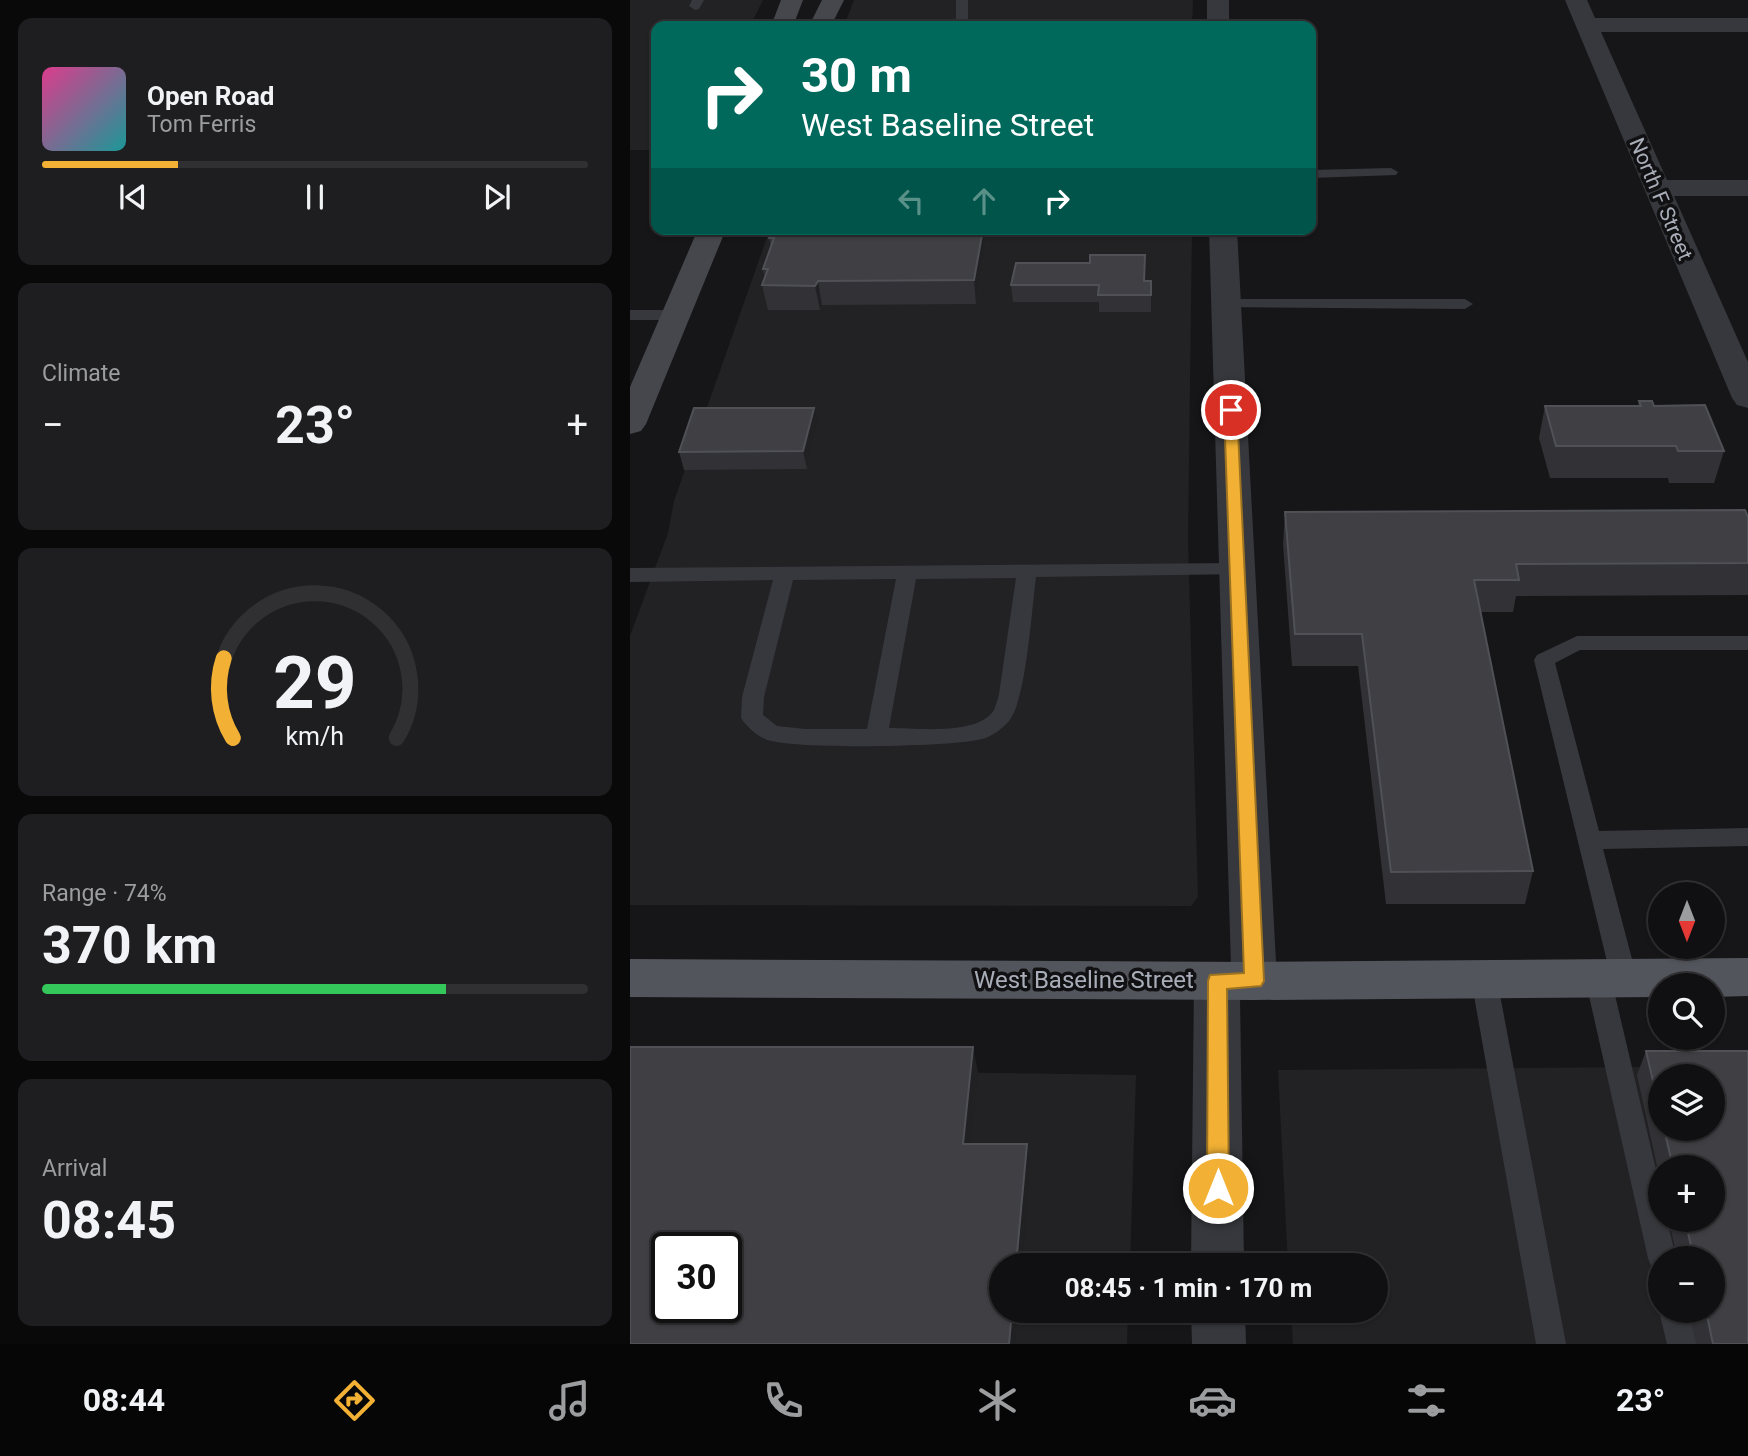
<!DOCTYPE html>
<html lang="en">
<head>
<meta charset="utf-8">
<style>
  :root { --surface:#101012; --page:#1e1e20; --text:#f1f3f6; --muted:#9c9d9f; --line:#303032; --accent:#f2b134 }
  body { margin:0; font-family:Roboto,sans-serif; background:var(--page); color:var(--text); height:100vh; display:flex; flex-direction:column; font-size:26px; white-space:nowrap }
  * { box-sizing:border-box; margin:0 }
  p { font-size:23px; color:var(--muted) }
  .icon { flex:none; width:38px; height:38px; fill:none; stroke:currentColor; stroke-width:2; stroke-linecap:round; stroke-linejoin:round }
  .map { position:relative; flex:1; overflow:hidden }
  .drawer { display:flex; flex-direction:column; gap:18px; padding:18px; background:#09090a; width:630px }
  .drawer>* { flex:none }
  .top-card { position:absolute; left:21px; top:21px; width:665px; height:214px; border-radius:14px; box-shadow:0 2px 5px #0004,0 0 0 2px var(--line); background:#00695c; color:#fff; overflow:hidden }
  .needle { width:46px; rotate:180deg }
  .buttons { position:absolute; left:1018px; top:882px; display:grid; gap:14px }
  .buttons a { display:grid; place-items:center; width:77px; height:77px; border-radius:50%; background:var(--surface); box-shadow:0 2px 5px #0004,0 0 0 2px var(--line); font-size:35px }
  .speed { position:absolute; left:21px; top:1232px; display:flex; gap:14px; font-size:35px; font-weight:700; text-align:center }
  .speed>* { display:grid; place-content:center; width:91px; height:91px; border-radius:50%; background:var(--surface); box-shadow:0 2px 5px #0004,0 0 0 2px var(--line); line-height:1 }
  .speed .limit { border:4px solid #111; border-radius:10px; background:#fff; color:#111 }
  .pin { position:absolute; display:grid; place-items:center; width:60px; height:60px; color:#fff; margin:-30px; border:4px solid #fff; border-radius:50%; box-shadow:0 2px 7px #0007 }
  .me { position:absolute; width:77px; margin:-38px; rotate:0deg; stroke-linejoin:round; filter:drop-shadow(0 0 5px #0008) }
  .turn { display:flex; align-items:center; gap:24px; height:147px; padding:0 35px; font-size:32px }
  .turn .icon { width:91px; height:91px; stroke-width:2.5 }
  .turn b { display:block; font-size:49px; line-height:60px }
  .lanes { display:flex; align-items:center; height:66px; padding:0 35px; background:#0003; justify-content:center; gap:35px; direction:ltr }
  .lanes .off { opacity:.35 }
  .big { font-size:52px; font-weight:700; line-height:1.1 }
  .drawer .widget { flex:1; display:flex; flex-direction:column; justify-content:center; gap:10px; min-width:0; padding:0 24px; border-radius:14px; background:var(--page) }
  .drawer .dial { align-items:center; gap:0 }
  .dial svg { height:182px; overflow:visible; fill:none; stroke:var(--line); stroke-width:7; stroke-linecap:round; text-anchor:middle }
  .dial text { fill:var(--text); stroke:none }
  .song { display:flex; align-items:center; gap:21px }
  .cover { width:84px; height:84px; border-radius:10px; background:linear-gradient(135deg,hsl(330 70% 55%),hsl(180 70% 35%)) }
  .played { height:7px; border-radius:4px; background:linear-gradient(90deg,var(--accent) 25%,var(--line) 25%) }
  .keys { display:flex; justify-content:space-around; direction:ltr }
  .heat { display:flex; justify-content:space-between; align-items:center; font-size:38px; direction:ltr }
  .charge { height:10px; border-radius:5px; background:linear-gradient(90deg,#34c759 74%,var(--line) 0) }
  .trip { position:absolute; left:359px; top:1253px; width:399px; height:70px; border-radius:35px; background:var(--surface); box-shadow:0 2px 5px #0004,0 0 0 2px var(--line); font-weight:700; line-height:70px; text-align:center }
  .tab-bar { display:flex; height:112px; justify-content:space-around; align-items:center; background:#060607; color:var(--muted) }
  .tab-bar .icon { width:49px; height:49px }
  .tab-bar .active { color:var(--accent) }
  .tab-bar b { font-size:32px; color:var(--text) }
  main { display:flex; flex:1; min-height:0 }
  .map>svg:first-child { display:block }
  .built { fill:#222225; fill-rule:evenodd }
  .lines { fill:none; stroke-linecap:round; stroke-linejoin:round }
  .lane { fill:#37383d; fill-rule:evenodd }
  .street { fill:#37383d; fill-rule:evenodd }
  .secondary { fill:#45474d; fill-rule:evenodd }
  .primary { fill:#53555c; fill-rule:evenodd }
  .wall { fill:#323236; fill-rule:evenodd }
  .shaded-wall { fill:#212124 }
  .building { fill:#3f3f44; stroke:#4f5156; stroke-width:2; fill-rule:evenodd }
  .route { fill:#f2b134; stroke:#9d7322; stroke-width:2 }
  .labels { text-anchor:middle; stroke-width:7; stroke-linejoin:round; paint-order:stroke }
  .far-street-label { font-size:21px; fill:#a8adb8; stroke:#111113 }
  .street-label { font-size:24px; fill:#a8adb8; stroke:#111113 }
</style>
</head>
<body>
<main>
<section class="drawer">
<div class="widget">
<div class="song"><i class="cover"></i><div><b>Open Road</b><p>Tom Ferris</p></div></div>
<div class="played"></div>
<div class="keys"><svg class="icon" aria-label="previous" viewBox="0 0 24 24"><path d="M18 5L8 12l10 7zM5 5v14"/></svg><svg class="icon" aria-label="pause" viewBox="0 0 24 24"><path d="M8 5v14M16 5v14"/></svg><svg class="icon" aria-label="next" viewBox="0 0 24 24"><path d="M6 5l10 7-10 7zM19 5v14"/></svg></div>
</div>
<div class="widget"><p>Climate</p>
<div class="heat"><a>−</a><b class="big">23°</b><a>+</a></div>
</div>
<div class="widget dial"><svg viewBox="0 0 100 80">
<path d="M14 69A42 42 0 1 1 86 69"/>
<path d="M14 69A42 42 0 0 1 10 34" stroke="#f2b134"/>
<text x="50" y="56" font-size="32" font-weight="700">29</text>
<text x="50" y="72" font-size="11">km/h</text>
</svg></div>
<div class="widget"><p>Range · 74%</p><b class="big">370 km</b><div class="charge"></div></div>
<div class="widget"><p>Arrival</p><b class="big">08:45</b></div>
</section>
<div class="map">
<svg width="1118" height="1344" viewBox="0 0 1118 1344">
  <rect width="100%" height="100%" fill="#161618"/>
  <!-- built -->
  <g class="built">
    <path d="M0,0h133l-13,26h-94v124h-26z"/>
    <path d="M224,0h339l-1,26h-348z"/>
    <path d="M140,229h422l-4,311 10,357 -7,9 -561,-1v-269l38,-103 6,-32z"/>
    <path d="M1118,1066v278h-455l-2,-33h85v-46h-88l-10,-195zM1031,1076h52v53h-52zM1031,1167h52v53h-52zM1031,1258h52v53h-52z"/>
    <path d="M0,1068l506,7 -6,190h-129v46h127l-1,33h-497zM37,1248h59v59h-59z"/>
  </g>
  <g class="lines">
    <!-- lane -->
    <g class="lane">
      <path d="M62,0h12l-5,9 -4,1 -6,-4z"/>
      <rect x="326" y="0" width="12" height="26"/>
      <path d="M761,168l7,4 -2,3 -85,3v-8z"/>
      <path d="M597,299h238l8,5 -8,5 -244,-2 -2,-3z"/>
      <path d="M0,310h46l8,5 -8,5h-46z"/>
      <path d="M607,563l7,1 3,5 -3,5 -208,3c-4,29 -10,128 -28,145 -6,7 -17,15 -26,17 -29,8 -194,11 -217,0 -9,-4 -19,-13 -24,-21l1,-21 31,-117 -143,2v-14zM386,578l-17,116c-1,5 -3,11 -5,16 -16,26 -78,18 -105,18l27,-149zM266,579l-29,150h-62l-28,-3 -14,-11 1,-18 29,-117z"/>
      <path d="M947,636h171v14h-168l-25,13 44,168 149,-3v18l-145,3 34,129 -4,7 -9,4 -9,-4 -4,-7 -77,-318 3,-5z"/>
      <path d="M968,967l9,4 4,7 50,213v29h6l9,38h-15v13l-9,-3 -4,-10 -63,-280 4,-7z"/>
      <path d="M854,968l9,3 4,8 69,365h-30l-65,-365 4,-8z"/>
      <path d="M1031,1307v4h28l8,33h-30l-8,-33z"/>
    </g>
    <!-- street -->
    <g class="street">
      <rect x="577" y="0" width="22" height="26"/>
      <path d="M935,0h22l8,18h153v14h-147l66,148h81v16h-74l74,166v46l-11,-3 -5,-7z"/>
      <path d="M579,229h28l40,752 -7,14 -16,5 -14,-4 4,269h-53l3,-284 7,-14 16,-5 14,4z"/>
      <path d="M561,1311h54l1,33h-54z"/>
    </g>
    <!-- secondary -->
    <g class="secondary">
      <path d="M151,0h22l-10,26h-22z"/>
      <path d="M192,0h22l-13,26h-22z"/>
      <path d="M68,229h28l-80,195 -5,7 -11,3v-47z"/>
    </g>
    <!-- primary -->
    <path class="primary" d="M1118,958v38l-35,1v-12h-52v12l-407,3 -624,-3v-38l624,3z"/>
  </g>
  <!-- wall -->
  <g class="wall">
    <path d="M142,229h81v5h66l70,-5 -13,75 -154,1 -2,5h-52l-6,-25 3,-7 -2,-9 8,-22 -2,-9z"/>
    <path d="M460,263l55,18h6v31h-52v-10h-86l-2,-17z"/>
    <path d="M1009,401l15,5 70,45 -10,32h-45l-1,-5h-118l-11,-40 6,-32h93z"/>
    <path d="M188,425l-11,44 -123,1 -5,-18z"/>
    <path d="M655,512l463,5v78l-232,1 -3,16h-32l52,259 -8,33h-139l-28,-238h-66l-9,-122z"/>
    <path d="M1016,1051h102v293h-52l-7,-33h24v-53h-36l-8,-38h44v-53h-52v17l-24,-109zM1031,1076h52v53h-52z"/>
  </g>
  <!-- shaded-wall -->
  <g class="shaded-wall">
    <path d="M353,229h6l-13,75 -2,-24z"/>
    <path d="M188,281l4,24 -2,5 -5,-24z"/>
    <path d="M184,408l4,17 -11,44 -4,-18z"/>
    <path d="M343,1047l5,25 -10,96 -5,-24z"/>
    <path d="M397,1144l3,24 -8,97h-6z"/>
    <path d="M382,1311h6l-3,33h-6z"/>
  </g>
  <!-- building -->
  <g class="building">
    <path d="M142,229h78l-2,5h71l1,-5h63l-9,51 -156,1 -3,5 -53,-1 6,-16h-5l11,-31h-5z"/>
    <path d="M460,255h55l-1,26h7v14h-53l1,-10h-88l5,-22h74z"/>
    <path d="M1009,401h13l2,5 51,-1 19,46h-46l-2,-5h-120l-11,-40h96z"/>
    <path d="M64,408h120l-11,43 -124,1z"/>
    <path d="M1115,510l3,7v46l-232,1 3,16h-45l59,291 -142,1 -29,-238h-67l-10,-122z"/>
    <path d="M0,1047h343l-10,97h64l-11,121h-15v46h11l-3,33h-379zM37,1248h59v59h-59z"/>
    <path d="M1016,1051h102v293h-35l-7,-33h7v-53h-19l-9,-38h28v-53h-40l-9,-38h49v-53h-52v39z"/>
  </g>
  <!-- route -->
  <path class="route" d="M601,406l6,4 27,571 -3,5 -34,3 2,199 -4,7 -7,3 -7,-3 -4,-7 1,-207 2,-6 34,-2 -20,-563z"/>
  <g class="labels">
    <!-- far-street labels -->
    <g class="far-street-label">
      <text transform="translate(1031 199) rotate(67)" y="7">North F Street</text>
    </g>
    <!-- street labels -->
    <g class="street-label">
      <text x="454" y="988">West Baseline Street</text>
    </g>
  </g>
</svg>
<div class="buttons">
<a><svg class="needle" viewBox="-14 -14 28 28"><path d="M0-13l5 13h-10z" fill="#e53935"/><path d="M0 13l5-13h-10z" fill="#9c9d9f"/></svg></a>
<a><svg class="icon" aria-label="search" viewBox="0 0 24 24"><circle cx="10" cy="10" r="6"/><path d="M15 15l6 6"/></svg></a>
<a><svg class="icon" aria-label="layers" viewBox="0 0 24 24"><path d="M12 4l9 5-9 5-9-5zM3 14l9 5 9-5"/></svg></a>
<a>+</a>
<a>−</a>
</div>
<div class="speed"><div class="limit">30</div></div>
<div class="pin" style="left:601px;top:410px;background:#d93025"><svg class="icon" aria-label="arrive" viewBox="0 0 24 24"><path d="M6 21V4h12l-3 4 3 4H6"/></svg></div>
<svg class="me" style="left:588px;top:1188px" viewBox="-20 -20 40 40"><circle r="17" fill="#f2b134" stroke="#fff" stroke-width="3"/><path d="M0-11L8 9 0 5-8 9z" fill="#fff"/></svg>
<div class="trip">08:45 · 1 min · 170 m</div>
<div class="top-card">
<div class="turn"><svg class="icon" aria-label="right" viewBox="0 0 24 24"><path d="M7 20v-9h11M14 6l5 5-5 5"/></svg><div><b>30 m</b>West Baseline Street</div></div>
<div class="lanes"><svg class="icon off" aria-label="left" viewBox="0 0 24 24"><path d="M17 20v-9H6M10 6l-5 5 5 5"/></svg><svg class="icon off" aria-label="ahead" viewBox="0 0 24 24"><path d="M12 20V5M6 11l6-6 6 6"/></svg><svg class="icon" aria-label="right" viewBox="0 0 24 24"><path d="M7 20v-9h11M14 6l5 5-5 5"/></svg></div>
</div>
</div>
</main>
<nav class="tab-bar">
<b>08:44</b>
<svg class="icon active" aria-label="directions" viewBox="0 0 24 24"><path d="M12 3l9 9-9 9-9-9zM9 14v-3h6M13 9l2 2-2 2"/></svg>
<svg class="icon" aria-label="music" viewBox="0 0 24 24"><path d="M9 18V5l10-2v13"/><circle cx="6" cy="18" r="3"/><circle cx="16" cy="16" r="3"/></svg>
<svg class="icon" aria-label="phone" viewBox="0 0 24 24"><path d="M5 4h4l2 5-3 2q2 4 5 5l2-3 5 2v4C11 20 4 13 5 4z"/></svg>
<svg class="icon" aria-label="climate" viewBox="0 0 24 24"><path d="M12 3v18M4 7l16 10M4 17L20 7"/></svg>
<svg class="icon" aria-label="car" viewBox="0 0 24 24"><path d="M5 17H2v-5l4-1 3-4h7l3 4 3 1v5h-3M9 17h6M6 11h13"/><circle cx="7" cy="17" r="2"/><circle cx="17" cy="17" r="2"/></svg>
<svg class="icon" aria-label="filters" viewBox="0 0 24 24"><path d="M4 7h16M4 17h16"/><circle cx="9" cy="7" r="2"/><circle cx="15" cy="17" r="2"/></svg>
<b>23°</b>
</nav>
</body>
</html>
